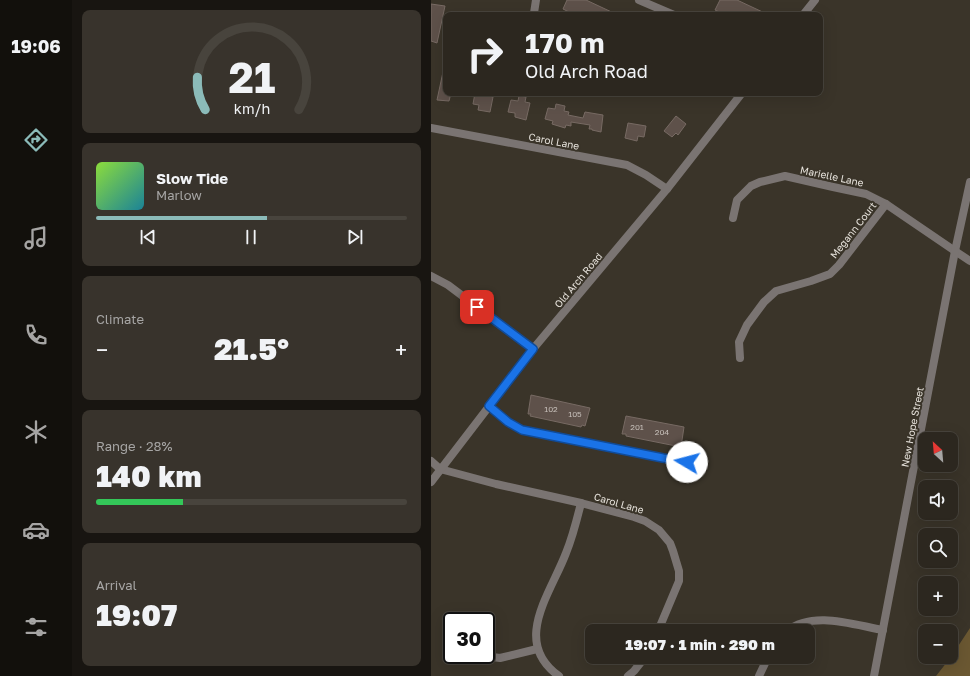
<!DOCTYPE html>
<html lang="en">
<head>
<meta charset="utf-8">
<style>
  :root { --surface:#2c271f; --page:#38332c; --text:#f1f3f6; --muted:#a6a5a4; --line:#48443d; --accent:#8bbbb9 }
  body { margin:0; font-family:"Golos Text",sans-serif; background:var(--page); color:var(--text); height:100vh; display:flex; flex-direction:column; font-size:15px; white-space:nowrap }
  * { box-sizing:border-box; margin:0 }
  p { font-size:13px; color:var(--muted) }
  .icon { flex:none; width:22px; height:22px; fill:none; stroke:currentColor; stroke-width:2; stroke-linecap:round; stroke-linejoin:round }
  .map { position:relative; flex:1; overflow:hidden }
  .details { display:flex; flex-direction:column; gap:10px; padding:10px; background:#181511; width:359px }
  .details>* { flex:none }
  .banner { position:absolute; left:12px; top:12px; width:380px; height:84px; border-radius:8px; box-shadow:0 4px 16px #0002,0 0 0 1px var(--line); background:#2c271f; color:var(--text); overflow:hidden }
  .needle { width:26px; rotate:334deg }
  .buttons { position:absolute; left:487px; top:432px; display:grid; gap:8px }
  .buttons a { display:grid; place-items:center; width:40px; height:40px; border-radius:8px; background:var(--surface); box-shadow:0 4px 16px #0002,0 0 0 1px var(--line); font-size:20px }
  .speed { position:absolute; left:12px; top:612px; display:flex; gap:8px; font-size:20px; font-weight:700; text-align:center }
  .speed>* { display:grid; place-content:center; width:52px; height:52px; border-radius:50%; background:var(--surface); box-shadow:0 4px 16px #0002,0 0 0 1px var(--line); line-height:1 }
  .speed .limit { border:2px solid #111; border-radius:6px; background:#fff; color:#111 }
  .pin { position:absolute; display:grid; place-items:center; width:34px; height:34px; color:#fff; margin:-17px; border-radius:8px; box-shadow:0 2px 6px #0006 }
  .me { position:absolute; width:44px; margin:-22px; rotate:278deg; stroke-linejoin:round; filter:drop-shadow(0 0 3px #0008) }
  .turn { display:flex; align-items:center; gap:14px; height:84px; padding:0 16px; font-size:18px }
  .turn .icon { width:52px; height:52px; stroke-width:2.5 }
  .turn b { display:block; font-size:28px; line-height:34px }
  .big { font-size:30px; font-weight:800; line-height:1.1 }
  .details .widget { flex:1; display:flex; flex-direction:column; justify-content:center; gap:6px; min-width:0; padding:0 14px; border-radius:8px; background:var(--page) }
  .details .dial { align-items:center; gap:0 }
  .dial svg { height:104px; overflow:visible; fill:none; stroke:var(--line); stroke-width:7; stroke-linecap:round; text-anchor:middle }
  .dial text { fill:var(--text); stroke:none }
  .song { display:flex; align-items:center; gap:12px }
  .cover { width:48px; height:48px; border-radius:6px; background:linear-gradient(135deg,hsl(90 70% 55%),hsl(190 70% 35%)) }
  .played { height:4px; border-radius:2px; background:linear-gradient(90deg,var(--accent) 55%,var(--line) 55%) }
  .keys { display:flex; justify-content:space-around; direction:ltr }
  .heat { display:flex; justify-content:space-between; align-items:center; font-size:22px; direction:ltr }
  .charge { height:6px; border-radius:3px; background:linear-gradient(90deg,#34c759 28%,var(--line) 0) }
  .trip { position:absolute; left:154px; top:624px; width:230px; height:40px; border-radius:8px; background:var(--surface); box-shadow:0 4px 16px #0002,0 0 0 1px var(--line); font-weight:800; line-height:40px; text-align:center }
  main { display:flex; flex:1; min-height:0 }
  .dock { display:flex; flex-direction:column; width:72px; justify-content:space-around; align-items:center; background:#12100c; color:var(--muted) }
  .dock .icon { width:28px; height:28px }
  .dock .active { color:var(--accent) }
  .dock b { font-size:18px; color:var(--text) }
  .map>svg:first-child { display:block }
  .green { fill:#6b5832 }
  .building { fill:#5e514a; stroke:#776a63 }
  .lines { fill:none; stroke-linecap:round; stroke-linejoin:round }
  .minor { stroke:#7a7472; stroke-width:8 }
  .tertiary { stroke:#7a7472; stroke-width:8 }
  .route-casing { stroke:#114b97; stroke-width:10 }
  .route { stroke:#1a73e8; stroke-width:7 }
  .labels { text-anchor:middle; stroke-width:4; stroke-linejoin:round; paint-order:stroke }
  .number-label { font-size:8px; fill:#c5beb8 }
  .street-label { font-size:10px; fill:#e7e3dc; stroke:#3a3429 }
</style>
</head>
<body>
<main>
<nav class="dock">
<b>19:06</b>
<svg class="icon active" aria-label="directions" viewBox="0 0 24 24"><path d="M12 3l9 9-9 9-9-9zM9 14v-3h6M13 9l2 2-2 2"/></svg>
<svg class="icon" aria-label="music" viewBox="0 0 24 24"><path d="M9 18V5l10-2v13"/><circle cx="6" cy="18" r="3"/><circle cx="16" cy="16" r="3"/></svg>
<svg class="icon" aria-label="phone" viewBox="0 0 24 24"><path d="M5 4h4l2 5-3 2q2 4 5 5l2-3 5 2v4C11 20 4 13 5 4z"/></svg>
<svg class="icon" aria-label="climate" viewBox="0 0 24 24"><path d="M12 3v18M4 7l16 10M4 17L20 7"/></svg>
<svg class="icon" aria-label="car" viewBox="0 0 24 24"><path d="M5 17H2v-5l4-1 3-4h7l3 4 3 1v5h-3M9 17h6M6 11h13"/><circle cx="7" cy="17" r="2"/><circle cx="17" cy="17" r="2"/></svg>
<svg class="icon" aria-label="filters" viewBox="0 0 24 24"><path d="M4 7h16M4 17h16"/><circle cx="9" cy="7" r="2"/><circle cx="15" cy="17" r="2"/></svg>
</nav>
<section class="details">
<div class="widget dial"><svg viewBox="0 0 100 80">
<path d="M14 69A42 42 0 1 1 86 69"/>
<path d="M14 69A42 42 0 0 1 8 44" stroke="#8bbbb9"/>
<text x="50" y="56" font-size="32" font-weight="700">21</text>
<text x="50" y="72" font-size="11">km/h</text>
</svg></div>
<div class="widget">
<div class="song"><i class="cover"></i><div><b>Slow Tide</b><p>Marlow</p></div></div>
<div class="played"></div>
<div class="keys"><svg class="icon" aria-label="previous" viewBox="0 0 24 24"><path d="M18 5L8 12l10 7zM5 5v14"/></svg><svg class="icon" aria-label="pause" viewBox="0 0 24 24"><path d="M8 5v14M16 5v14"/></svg><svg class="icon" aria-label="next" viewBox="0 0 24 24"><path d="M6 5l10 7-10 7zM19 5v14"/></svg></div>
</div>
<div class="widget"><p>Climate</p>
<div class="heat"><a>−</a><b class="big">21.5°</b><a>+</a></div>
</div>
<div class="widget"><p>Range · 28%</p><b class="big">140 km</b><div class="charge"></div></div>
<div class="widget"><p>Arrival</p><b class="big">19:07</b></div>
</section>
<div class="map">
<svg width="539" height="676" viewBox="0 0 539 676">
  <rect width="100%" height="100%" fill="#3a3429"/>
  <!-- green -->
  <path class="green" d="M539,628v48h-34l15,-19z"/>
  <!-- building -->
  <g class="building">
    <path d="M136,0h19l32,15h-43l-12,-6z"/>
    <path d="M289,0h17l32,15h-43l-11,-5z"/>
    <path d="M0,4l14,2 -8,37 -6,-2z"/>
    <path d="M12,72h3v21h5l-2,8 -12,-1z"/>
    <path d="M44,93l18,4 -3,15 -12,-2 1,-5 -6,-1z"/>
    <path d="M88,96l7,1 -1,5 5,1 -4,17 -11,-3v-4l-7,-1 3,-12 7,1z"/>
    <path d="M125,104l9,2 -1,5 5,1 -1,3 15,3 2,-6 18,3 -2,17 -9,-2v-1h-3l1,-4 -19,-3v4l-5,-1 -1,3 -13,-4 1,-3 -8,-2 3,-11 7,1z"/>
    <path d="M245,116l10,8 -8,11 -2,-2 -4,4 -8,-6z"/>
    <path d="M197,123l18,3 -2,11 -6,-1 -1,5 -12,-3z"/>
    <path d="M100,395l59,13 -5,18 -3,-1 -1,2 -51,-11 1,-2h-3z"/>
    <path d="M195,416l58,11 -3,20 -55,-11v-2h-4z"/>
  </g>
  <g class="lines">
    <!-- minor -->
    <g class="minor">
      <path d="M208,0l35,15"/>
      <path d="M103,13l2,-13"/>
      <path d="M0,128l196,37 19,10 21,14"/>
      <path d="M302,218l4,-18 14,-14 9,-4 25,-6 48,11 33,7 20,10 69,47"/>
      <path d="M0,276l17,9 85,64"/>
      <path d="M309,358l-1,-16 8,-17 17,-23 12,-11 35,-10 19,-7 9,-9 47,-61"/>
      <path d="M58,406l19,16 14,8 141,28 24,4 16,-3"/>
      <path d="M0,461l9,8 56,15 85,19 53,14 11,4 14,9 11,13 3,8 6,20v10l-21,50"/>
      <path d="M356,631c26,-21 67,-6 96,-1"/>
      <path d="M46,655l23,3 37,-9"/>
      <path d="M128,676c-48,-34 -8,-83 7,-123 7,-17 11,-34 15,-50"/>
      <path d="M197,676l6,-5 11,-14"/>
      <path d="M328,676l9,-19"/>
    </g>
    <!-- tertiary -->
    <g class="tertiary">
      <path d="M372,15l12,-15"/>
      <path d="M524,251l15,10"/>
      <path d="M0,482l102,-133 134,-160 75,-96"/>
      <path d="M443,676l81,-425 15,-69"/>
    </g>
  </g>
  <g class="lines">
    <!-- route casing -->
    <g class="route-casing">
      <path id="route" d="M46,307l56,42 -44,57 19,16 14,8 141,28 24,4"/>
    </g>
    <!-- route -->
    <use href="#route" class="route"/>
  </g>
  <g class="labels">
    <!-- number labels -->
    <g class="number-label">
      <text x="120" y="412">102</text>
      <text x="144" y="417">105</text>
      <text x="206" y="430">201</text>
      <text x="231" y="435">204</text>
    </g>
    <!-- street labels -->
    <g class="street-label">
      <text transform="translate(123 141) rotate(11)" y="4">Carol Lane</text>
      <text transform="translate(401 176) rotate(12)" y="4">Marielle Lane</text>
      <text transform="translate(422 230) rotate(-52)" y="4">Megann Court</text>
      <text transform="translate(147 280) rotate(-50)" y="4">Old Arch Road</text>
      <text transform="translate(481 427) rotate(-79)" y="4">New Hope Street</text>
      <text transform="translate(188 503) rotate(16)" y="4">Carol Lane</text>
    </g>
  </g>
</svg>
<div class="buttons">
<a><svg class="needle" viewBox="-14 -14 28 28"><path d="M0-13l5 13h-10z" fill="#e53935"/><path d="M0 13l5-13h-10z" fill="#a6a5a4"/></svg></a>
<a><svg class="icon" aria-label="sound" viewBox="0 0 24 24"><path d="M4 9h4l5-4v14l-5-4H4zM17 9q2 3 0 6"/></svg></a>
<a><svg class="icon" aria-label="search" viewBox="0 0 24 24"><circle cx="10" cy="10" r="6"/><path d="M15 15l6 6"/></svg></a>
<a>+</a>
<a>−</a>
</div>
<div class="speed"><div class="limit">30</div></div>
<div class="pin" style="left:46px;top:307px;background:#d93025"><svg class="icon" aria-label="arrive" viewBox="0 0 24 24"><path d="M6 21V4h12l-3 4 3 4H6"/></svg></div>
<svg class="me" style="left:256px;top:462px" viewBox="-20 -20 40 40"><circle r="19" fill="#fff"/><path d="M0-13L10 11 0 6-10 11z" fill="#1a73e8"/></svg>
<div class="trip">19:07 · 1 min · 290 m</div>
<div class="banner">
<div class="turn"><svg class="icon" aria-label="right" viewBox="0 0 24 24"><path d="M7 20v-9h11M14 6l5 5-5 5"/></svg><div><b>170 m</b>Old Arch Road</div></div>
</div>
</div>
</main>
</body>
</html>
